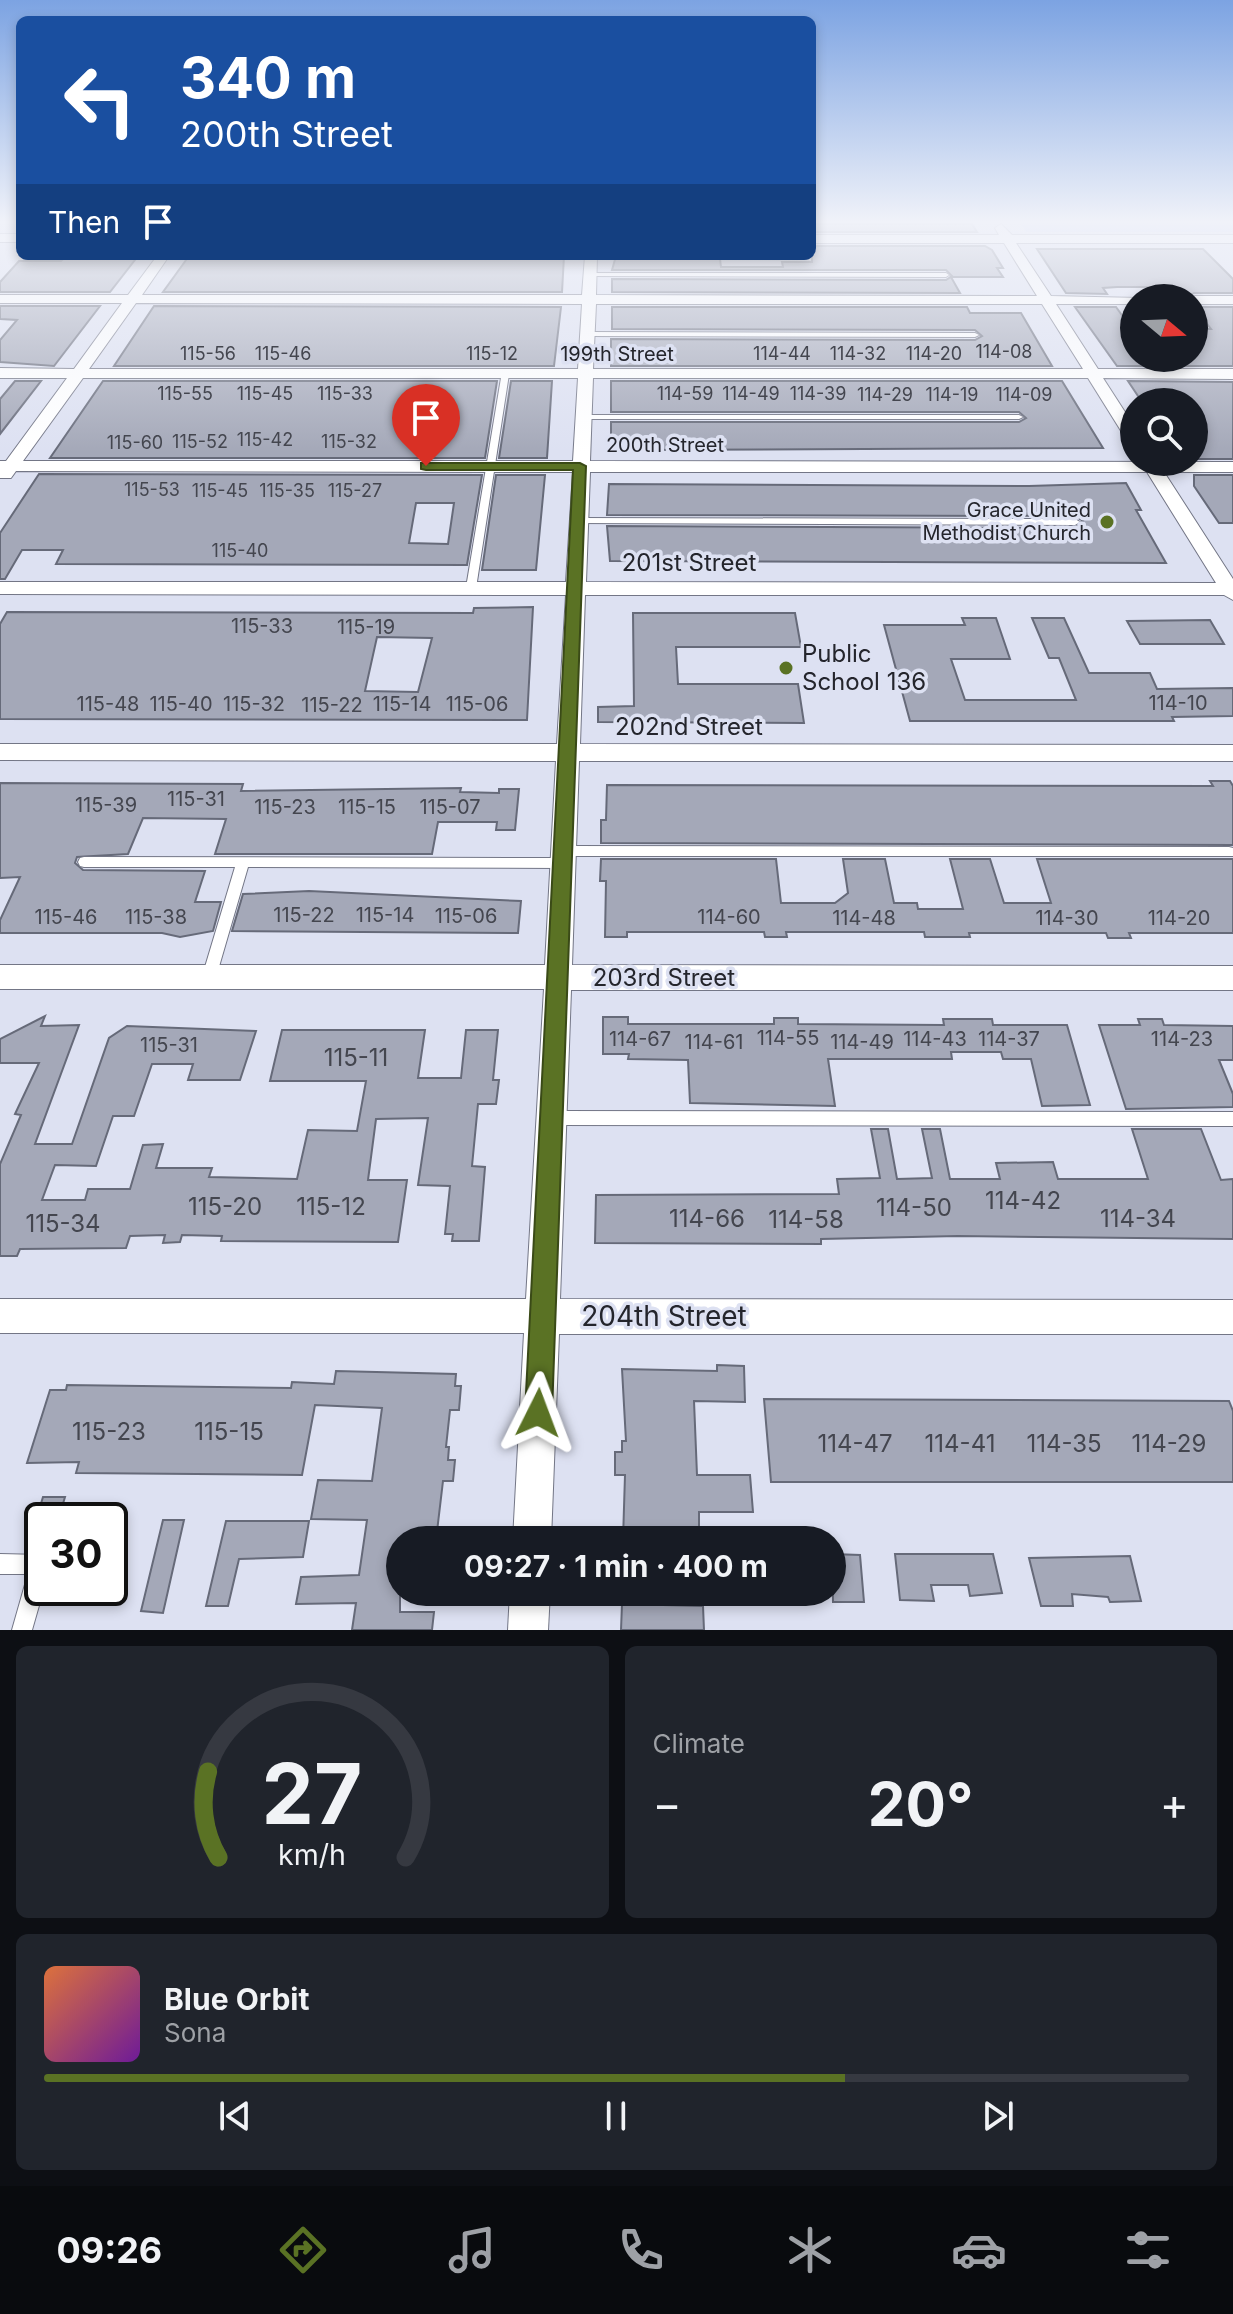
<!DOCTYPE html>
<html lang="en">
<head>
<meta charset="utf-8">
<style>
  :root { --surface:#171b24; --page:#20242c; --text:#f1f3f6; --muted:#9ea1a6; --line:#363941; --accent:#5a7224 }
  body { margin:0; font-family:Inter,sans-serif; background:var(--page); color:var(--text); height:100vh; display:flex; flex-direction:column; font-size:30px; white-space:nowrap }
  * { box-sizing:border-box; margin:0 }
  p { font-size:26px; color:var(--muted) }
  .icon { flex:none; width:44px; height:44px; fill:none; stroke:currentColor; stroke-width:2; stroke-linecap:round; stroke-linejoin:round }
  .map { position:relative; height:1630px; overflow:hidden }
  .drawer { display:flex; flex-direction:column; gap:16px; padding:16px; background:#0d0f14; flex:1 }
  .drawer>* { flex:none }
  .top-card { position:absolute; left:16px; top:16px; width:800px; height:244px; border-radius:12px; box-shadow:0 4px 12px #0003; background:#1a4fa0; color:#fff; overflow:hidden }
  .needle { width:52px; rotate:109deg }
  .tools { position:absolute; left:1120px; top:284px; display:grid; gap:16px }
  .tools a { display:grid; place-items:center; width:88px; height:88px; border-radius:50%; background:var(--surface); box-shadow:0 4px 12px #0003; font-size:40px }
  .speed { position:absolute; left:24px; top:1502px; display:flex; gap:16px; font-size:40px; font-weight:700; text-align:center }
  .speed>* { display:grid; place-content:center; width:104px; height:104px; border-radius:50%; background:var(--surface); box-shadow:0 4px 12px #0003; line-height:1 }
  .speed .limit { border:4px solid #111; border-radius:12px; background:#fff; color:#111 }
  .pin { position:absolute; display:grid; place-items:center; width:68px; height:68px; color:#fff; margin:-82px -34px; border-radius:50% 50% 50% 0; rotate:-45deg; box-shadow:0 0 8px #0007 }
  .pin .icon { rotate:45deg }
  .me { position:absolute; width:88px; margin:-44px; rotate:3deg; stroke-linejoin:round; filter:drop-shadow(0 0 6px #0008) }
  .turn { display:flex; align-items:center; gap:28px; height:168px; padding:0 32px; font-size:36px }
  .turn .icon { width:104px; height:104px; stroke-width:2.5 }
  .turn b { display:block; font-size:56px; line-height:68px }
  .then { display:flex; align-items:center; height:76px; padding:0 32px; background:#0003; gap:16px; font-size:30px }
  .big { font-size:60px; font-weight:700; line-height:1.1 }
  .drawer .widget { flex:1; display:flex; flex-direction:column; justify-content:center; gap:12px; min-width:0; padding:0 28px; border-radius:12px; background:var(--page) }
  .drawer .dial { align-items:center; gap:0 }
  .dial svg { height:208px; overflow:visible; fill:none; stroke:var(--line); stroke-width:7; stroke-linecap:round; text-anchor:middle }
  .dial text { fill:var(--text); stroke:none }
  .song { display:flex; align-items:center; gap:24px }
  .cover { width:96px; height:96px; border-radius:12px; background:linear-gradient(135deg,hsl(20 70% 55%),hsl(280 70% 35%)) }
  .played { height:8px; border-radius:4px; background:linear-gradient(90deg,var(--accent) 70%,var(--line) 70%) }
  .keys { display:flex; justify-content:space-around; direction:ltr }
  .heat { display:flex; justify-content:space-between; align-items:center; font-size:44px; direction:ltr }
  .drawer .tiles { flex:1; display:grid; gap:16px; grid-template-columns:1fr 1fr }
  .widget:last-child { grid-column:span 2 }
  .trip { position:absolute; left:386px; top:1526px; width:460px; height:80px; border-radius:40px; background:var(--surface); box-shadow:0 4px 12px #0003; font-weight:700; line-height:80px; text-align:center }
  .dock { display:flex; height:128px; justify-content:space-around; align-items:center; background:#090b0e; color:var(--muted) }
  .dock .icon { width:56px; height:56px }
  .dock .current { color:var(--accent) }
  .dock b { font-size:36px; color:var(--text) }
  .map>svg:first-child { display:block }
  .green { fill:#bac6fd }
  .building { fill:#a4a8b8; stroke:#666a79; stroke-width:2; fill-rule:evenodd }
  .lines { fill:none; stroke-linecap:round; stroke-linejoin:round }
  .service-casing { stroke:#737686; stroke-width:2 }
  .minor-casing { stroke:#737686; stroke-width:2 }
  .service { fill:#fff; fill-rule:evenodd }
  .minor { fill:#fff; fill-rule:evenodd }
  .route { fill:#5a7224; stroke:#3a4a17; stroke-width:2 }
  .poi-dot { fill:#5a7224; stroke:#dde1f2; stroke-width:3 }
  .labels { text-anchor:middle; stroke-width:7; stroke-linejoin:round; paint-order:stroke }
  .far-number-label { font-size:18px; fill:#44464f }
  .far-street-label { font-size:20px; fill:#24252c; stroke:#dde1f2 }
  .far-poi-label { font-size:20px; fill:#24252c; stroke:#dde1f2; text-anchor:end }
  .number-label { font-size:20px; fill:#44464f }
  .street-label { font-size:24px; fill:#24252c; stroke:#dde1f2 }
  .poi-label { font-size:24px; fill:#24252c; stroke:#dde1f2; text-anchor:start }
  .near-number-label { font-size:24px; fill:#44464f }
  .near-street-label { font-size:28px; fill:#24252c; stroke:#dde1f2 }
</style>
</head>
<body>
<div class="map">
<svg width="1233" height="1630" viewBox="0 0 1233 1630">
  <rect width="100%" height="100%" fill="#dde1f2"/>
  <!-- green -->
  <path class="green" d="M1020,223h213v9h-207z"/>
  <!-- building -->
  <g class="building">
    <path d="M812,224h160l5,8h-165z"/>
    <path d="M812,246h173l7,4 11,18h-6l6,9h-52l9,16 -348,-1v-13l334,1 6,-4 -6,-6h-334l4,-14h97l7,3 1,8h62l-1,-5h30z"/>
    <path d="M1037,249h166l30,30v14h-39l-9,5 -10,-11h-58l-14,1 4,6 -41,-1z"/>
    <path d="M66,256h72l-28,36h-110v-10l19,-21h42z"/>
    <path d="M189,256h375l-2,36h-399z"/>
    <path d="M0,306h100l-46,60 -54,-4v-22l17,-20 -17,-1z"/>
    <path d="M154,306l407,1 -7,59h-440z"/>
    <path d="M612,307h355l3,6h51l31,53h-441v-27l364,1 7,-4 -7,-6 -363,-1z"/>
    <path d="M1075,307h41l18,25v26h60v-29h17l-17,-22h39v59h-116z"/>
    <path d="M15,381h26l-41,53v-35z"/>
    <path d="M103,381h394l-12,77h-435z"/>
    <path d="M511,381h41l-5,77h-48z"/>
    <path d="M611,381h451l41,67 -492,2v-28h408l7,-4 -7,-6h-408z"/>
    <path d="M1128,381l105,1v77h-39v-57h-52z"/>
    <path d="M39,474l443,1 -15,90 -411,-1 7,-14h-41l-17,29h-5v-46zM416,503h38l-6,41 -39,-1z"/>
    <path d="M496,475h49l-9,95h-54z"/>
    <path d="M1194,475h39v48h-14l-25,-37z"/>
    <path d="M1126,483l15,27h-5l30,53 -556,-2 -3,-35 468,2 8,-7 -8,-5 -468,-1 2,-31 420,2z"/>
    <path d="M533,607l-6,113 -527,-1v-95l7,-12 466,1 1,-5zM377,637l55,1 -14,54 -53,-1z"/>
    <path d="M633,613h162l6,34h-125l2,37h120l6,39 -206,-1v-15l36,-1z"/>
    <path d="M962,618h34l14,41h-59l14,41h111l-17,-42h-10l-17,-40h32l25,55h61l7,16 76,-1v28l-61,1 2,4h-264l-26,-96h81z"/>
    <path d="M1210,620l14,24h-84l-13,-23z"/>
    <path d="M1210,781h20l3,5v59l-632,-2v-23h5l1,-35 606,1z"/>
    <path d="M0,783l243,1 -2,7 220,-3 -1,4 39,1v-4h20l-4,41h-19l1,-8h-59l-6,32h-217l11,-35 -83,-1 -15,36 -51,3 -2,6 8,7 122,1 -10,31h26l-8,29 -33,6 -18,-4h-162v-13l20,-43 -20,1z"/>
    <path d="M601,859h175l5,44h54l13,-10 -5,-34h42l9,44h23l1,6h45l-13,-50h40l14,44h47l-14,-44h196v74h-104l2,5h-23l-2,-5h-137l1,4h-45l-1,-5h-138l1,5h-22l-1,-5h-137v5h-22l1,-56h-6z"/>
    <path d="M309,891l212,10 -3,32 -286,-2 11,-37z"/>
    <path d="M45,1016l-4,10 38,-1 -44,119h37l37,-106 18,-12 129,5 -16,49h-52l5,-16h-41l-18,52h-21l-17,50 -41,-1 -13,35h43l3,-11h42l13,-44 20,-1 -7,24h56l-3,9 88,2 11,-49 49,1 9,-50h-96l12,-51h143l-7,48h43l5,-48h32l-5,50h6l-3,24h-18l-6,62 13,1 -6,74h-27l1,-7h-8l5,-48 -32,-1 10,-67 -52,1 -8,61h39l-9,62 -177,-1 1,-5 -40,-1 -2,7 -17,1 2,-8 -35,1 -4,12 -106,1 -3,7h-17v-92l21,-49 -6,-1 24,-51h-39v-24z"/>
    <path d="M603,1017h25v7h146v-6h24v6l146,1 -1,-6h49l1,6h74l23,80 -48,1 -11,-47h-28l-2,-7h-50l1,7h-124l7,47 -145,-3 -2,-43 -60,-1 1,-5h-26z"/>
    <path d="M1138,1019h24l2,6 69,1v34h-14l14,34v13l-107,2 -27,-84h41z"/>
    <path d="M871,1129h17l9,50 35,-1 -10,-49h18l10,50h50l-4,-16 57,-1 5,17h90l-16,-50h69l20,51 12,-1v60l-275,-3 -137,3v5l-226,-1 1,-48 243,-1 -2,-15 43,-1z"/>
    <path d="M717,1365l27,1 1,36 -51,-1 3,74h53l3,37h-54v28h-76l2,-65h-10v-23h7v-11h4l-4,-72 95,2z"/>
    <path d="M336,1371l120,3 -1,12h6l-2,24h-9l-4,37h3l-1,13h7l-2,21h-10l-7,59h-36v72h34l-2,18h-80l4,-27 -60,1 5,-27 58,-2 8,-55 -56,-1 7,-39 54,1 10,-73 -67,-3 -13,70 -226,-2 3,-11 -52,1 23,-73h16l1,-5 224,3 1,-6 42,2z"/>
    <path d="M764,1399l465,2 4,10v71h-462z"/>
    <path d="M43,1497h22l-7,23h-22z"/>
    <path d="M163,1520h21l-21,93 -22,-2z"/>
    <path d="M226,1521h83l-6,36 -64,2 -11,47h-22z"/>
    <path d="M832,1554l28,1 4,47h-31z"/>
    <path d="M895,1554h98l9,39 -32,3 -2,-11h-37l3,16 -34,-1z"/>
    <path d="M1130,1556l11,45 -31,1 -2,-5 -36,-3 1,12h-32l-12,-48z"/>
    <path d="M622,1604l81,2 1,24h-83z"/>
  </g>
  <g class="lines">
    <!-- service casing -->
    <g class="service-casing">
      <g id="service">
        <path d="M588,273h358l3,2 -3,2 -356,-1 -3,-2z"/>
        <path d="M585,332l390,1 4,2 -4,2 -387,-1h-3z"/>
        <path d="M502,372l7,2 -33,214 -5,3 -5,-3z"/>
        <path d="M580,415h439l4,2 -4,2h-436l-4,-2z"/>
        <path d="M577,518l498,1 5,3 -5,3 -501,-2v-4z"/>
        <path d="M563,846l666,1 4,1v8h-670l-4,-2 -2,-3 2,-3z"/>
        <path d="M84,857l478,1 4,1 2,4 -2,4 -4,1 -314,-1 -32,110 -2,4 -5,2 -5,-2 -2,-4 33,-110h-151l-4,-1 -2,-4 2,-4z"/>
        <path d="M551,1111l682,1v14l-682,-1 -5,-2 -3,-5 3,-5z"/>
        <path d="M0,1554l42,1v33h2l-12,42h-20l16,-56h-28z"/>
      </g>
    </g>
    <!-- minor casing -->
    <g class="minor-casing">
      <g id="minor">
        <path d="M1001,224l11,11h221v8h-217l35,53 88,2h-5v6h-78l42,65h135v10l-130,-1 31,48v18l-6,-2 -40,-64h-495l-3,83 643,1v10h-69l69,107v21l-9,-5h-639l-5,149 653,1v16h-654l-7,204 661,1v24h-662l-11,309 673,1v34h-674l-8,206h-38l11,-207h-524v-34h526l18,-310h-544v-24h545l11,-204 -556,-1v-16h557l9,-149 -566,-1v-12h566l7,-110 -557,-1 -5,7h-11v-17h6l61,-83h-67v-10l74,1 48,-66h-122v-8h128l29,-39h12l-27,39h440l3,-39h12l-1,39 441,1 -33,-53h-192v-8h187l-4,-7zM136,303l446,1 -4,65h-489zM596,304h446l41,65h-490zM83,378h495l-5,83h-550zM590,472h557l69,111 -630,-1z"/>
        <rect x="0" y="234" width="20" height="8"/>
        <path d="M1194,296h39v8h-39v-6h-5z"/>
        <path d="M510,1592h40l-2,38h-40z"/>
      </g>
    </g>
    <!-- service -->
    <use href="#service" class="service"/>
    <!-- minor -->
    <use href="#minor" class="minor"/>
  </g>
  <!-- sky -->
  <linearGradient id="sky" x2="0" y2="1"><stop stop-color="#7ca3e2"/><stop offset="0.49" stop-color="#f0f2f9"/><stop offset="1" stop-color="#f0f2f9" stop-opacity="0"/></linearGradient>
  <rect width="1233" height="452" fill="url(#sky)"/>
  <!-- route -->
  <path class="route" d="M421,463h159l6,3 -34,947 -4,10 -10,4 -9,-4 -4,-10 48,-943h-147l-5,-1z"/>
  <!-- markers -->
  <g class="poi-dot">
    <circle cx="1107" cy="522" r="8"/>
    <circle cx="786" cy="668" r="8"/>
  </g>
  <g class="labels">
    <!-- far-number labels -->
    <g class="far-number-label">
      <text x="1004" y="358">114-08</text>
      <text x="208" y="360">115-56</text>
      <text x="283" y="360">115-46</text>
      <text x="492" y="360">115-12</text>
      <text x="782" y="360">114-44</text>
      <text x="858" y="360">114-32</text>
      <text x="934" y="360">114-20</text>
      <text x="185" y="400">115-55</text>
      <text x="265" y="400">115-45</text>
      <text x="345" y="400">115-33</text>
      <text x="685" y="400">114-59</text>
      <text x="751" y="400">114-49</text>
      <text x="818" y="400">114-39</text>
      <text x="885" y="401">114-29</text>
      <text x="952" y="401">114-19</text>
      <text x="1024" y="401">114-09</text>
      <text x="265" y="446">115-42</text>
      <text x="200" y="448">115-52</text>
      <text x="349" y="448">115-32</text>
      <text x="135" y="449">115-60</text>
      <text x="152" y="496">115-53</text>
      <text x="220" y="497">115-45</text>
      <text x="287" y="497">115-35</text>
      <text x="355" y="497">115-27</text>
      <text x="240" y="557">115-40</text>
    </g>
    <!-- far-street labels -->
    <g class="far-street-label">
      <text x="617" y="361">199th Street</text>
      <text x="665" y="452">200th Street</text>
    </g>
    <!-- far-poi labels -->
    <g class="far-poi-label">
      <text x="1091" y="517">Grace United<tspan x="1091" dy="23">Methodist Church</tspan></text>
    </g>
    <!-- number labels -->
    <g class="number-label">
      <text x="262" y="633">115-33</text>
      <text x="366" y="634">115-19</text>
      <text x="1178" y="710">114-10</text>
      <text x="108" y="711">115-48</text>
      <text x="181" y="711">115-40</text>
      <text x="254" y="711">115-32</text>
      <text x="402" y="711">115-14</text>
      <text x="477" y="711">115-06</text>
      <text x="332" y="712">115-22</text>
      <text x="196" y="806">115-31</text>
      <text x="106" y="812">115-39</text>
      <text x="285" y="814">115-23</text>
      <text x="367" y="814">115-15</text>
      <text x="450" y="814">115-07</text>
      <text x="304" y="922">115-22</text>
      <text x="385" y="922">115-14</text>
      <text x="466" y="923">115-06</text>
      <text x="66" y="924">115-46</text>
      <text x="156" y="924">115-38</text>
      <text x="729" y="924">114-60</text>
      <text x="864" y="925">114-48</text>
      <text x="1067" y="925">114-30</text>
      <text x="1179" y="925">114-20</text>
      <text x="788" y="1045">114-55</text>
      <text x="640" y="1046">114-67</text>
      <text x="935" y="1046">114-43</text>
      <text x="1009" y="1046">114-37</text>
      <text x="1182" y="1046">114-23</text>
      <text x="714" y="1049">114-61</text>
      <text x="862" y="1049">114-49</text>
      <text x="169" y="1052">115-31</text>
    </g>
    <!-- street labels -->
    <g class="street-label">
      <text x="689" y="571">201st Street</text>
      <text x="689" y="735">202nd Street</text>
      <text x="664" y="986">203rd Street</text>
    </g>
    <!-- poi labels -->
    <g class="poi-label">
      <text x="802" y="662">Public<tspan x="802" dy="28">School 136</tspan></text>
    </g>
    <!-- near-number labels -->
    <g class="near-number-label">
      <text x="356" y="1066">115-11</text>
      <text x="1023" y="1209">114-42</text>
      <text x="225" y="1215">115-20</text>
      <text x="331" y="1215">115-12</text>
      <text x="914" y="1216">114-50</text>
      <text x="707" y="1227">114-66</text>
      <text x="1138" y="1227">114-34</text>
      <text x="806" y="1228">114-58</text>
      <text x="63" y="1232">115-34</text>
      <text x="109" y="1440">115-23</text>
      <text x="229" y="1440">115-15</text>
      <text x="855" y="1452">114-47</text>
      <text x="960" y="1452">114-41</text>
      <text x="1064" y="1452">114-35</text>
      <text x="1169" y="1452">114-29</text>
    </g>
    <!-- near-street labels -->
    <g class="near-street-label">
      <text x="664" y="1326">204th Street</text>
    </g>
  </g>
</svg>
<div class="tools">
<a><svg class="needle" viewBox="-14 -14 28 28"><path d="M0-13l5 13h-10z" fill="#e53935"/><path d="M0 13l5-13h-10z" fill="#9ea1a6"/></svg></a>
<a><svg class="icon" aria-label="search" viewBox="0 0 24 24"><circle cx="10" cy="10" r="6"/><path d="M15 15l6 6"/></svg></a>
</div>
<div class="speed"><div class="limit">30</div></div>
<div class="pin" style="left:426px;top:466px;background:#d93025"><svg class="icon" aria-label="arrive" viewBox="0 0 24 24"><path d="M6 21V4h12l-3 4 3 4H6"/></svg></div>
<svg class="me" style="left:538px;top:1413px" viewBox="-20 -20 40 40"><path d="M0-17L14 15 0 8-14 15z" fill="#5a7224" stroke="#fff" stroke-width="4"/></svg>
<div class="trip">09:27 · 1 min · 400 m</div>
<div class="top-card">
<div class="turn"><svg class="icon" aria-label="left" viewBox="0 0 24 24"><path d="M17 20v-9H6M10 6l-5 5 5 5"/></svg><div><b>340 m</b>200th Street</div></div>
<div class="then">Then<svg class="icon" aria-label="arrive" viewBox="0 0 24 24"><path d="M6 21V4h12l-3 4 3 4H6"/></svg></div>
</div>
</div>
<section class="drawer">
<div class="tiles">
<div class="widget dial"><svg viewBox="0 0 100 80">
<path d="M14 69A42 42 0 1 1 86 69"/>
<path d="M14 69A42 42 0 0 1 10 36" stroke="#5a7224"/>
<text x="50" y="56" font-size="32" font-weight="700">27</text>
<text x="50" y="72" font-size="11">km/h</text>
</svg></div>
<div class="widget"><p>Climate</p>
<div class="heat"><a>−</a><b class="big">20°</b><a>+</a></div>
</div>
<div class="widget">
<div class="song"><i class="cover"></i><div><b>Blue Orbit</b><p>Sona</p></div></div>
<div class="played"></div>
<div class="keys"><svg class="icon" aria-label="previous" viewBox="0 0 24 24"><path d="M18 5L8 12l10 7zM5 5v14"/></svg><svg class="icon" aria-label="pause" viewBox="0 0 24 24"><path d="M8 5v14M16 5v14"/></svg><svg class="icon" aria-label="next" viewBox="0 0 24 24"><path d="M6 5l10 7-10 7zM19 5v14"/></svg></div>
</div>
</div>
</section>
<nav class="dock">
<b>09:26</b>
<svg class="icon current" aria-label="directions" viewBox="0 0 24 24"><path d="M12 3l9 9-9 9-9-9zM9 14v-3h6M13 9l2 2-2 2"/></svg>
<svg class="icon" aria-label="music" viewBox="0 0 24 24"><path d="M9 18V5l10-2v13"/><circle cx="6" cy="18" r="3"/><circle cx="16" cy="16" r="3"/></svg>
<svg class="icon" aria-label="phone" viewBox="0 0 24 24"><path d="M5 4h4l2 5-3 2q2 4 5 5l2-3 5 2v4C11 20 4 13 5 4z"/></svg>
<svg class="icon" aria-label="climate" viewBox="0 0 24 24"><path d="M12 3v18M4 7l16 10M4 17L20 7"/></svg>
<svg class="icon" aria-label="car" viewBox="0 0 24 24"><path d="M5 17H2v-5l4-1 3-4h7l3 4 3 1v5h-3M9 17h6M6 11h13"/><circle cx="7" cy="17" r="2"/><circle cx="17" cy="17" r="2"/></svg>
<svg class="icon" aria-label="filters" viewBox="0 0 24 24"><path d="M4 7h16M4 17h16"/><circle cx="9" cy="7" r="2"/><circle cx="15" cy="17" r="2"/></svg>
</nav>
</body>
</html>
